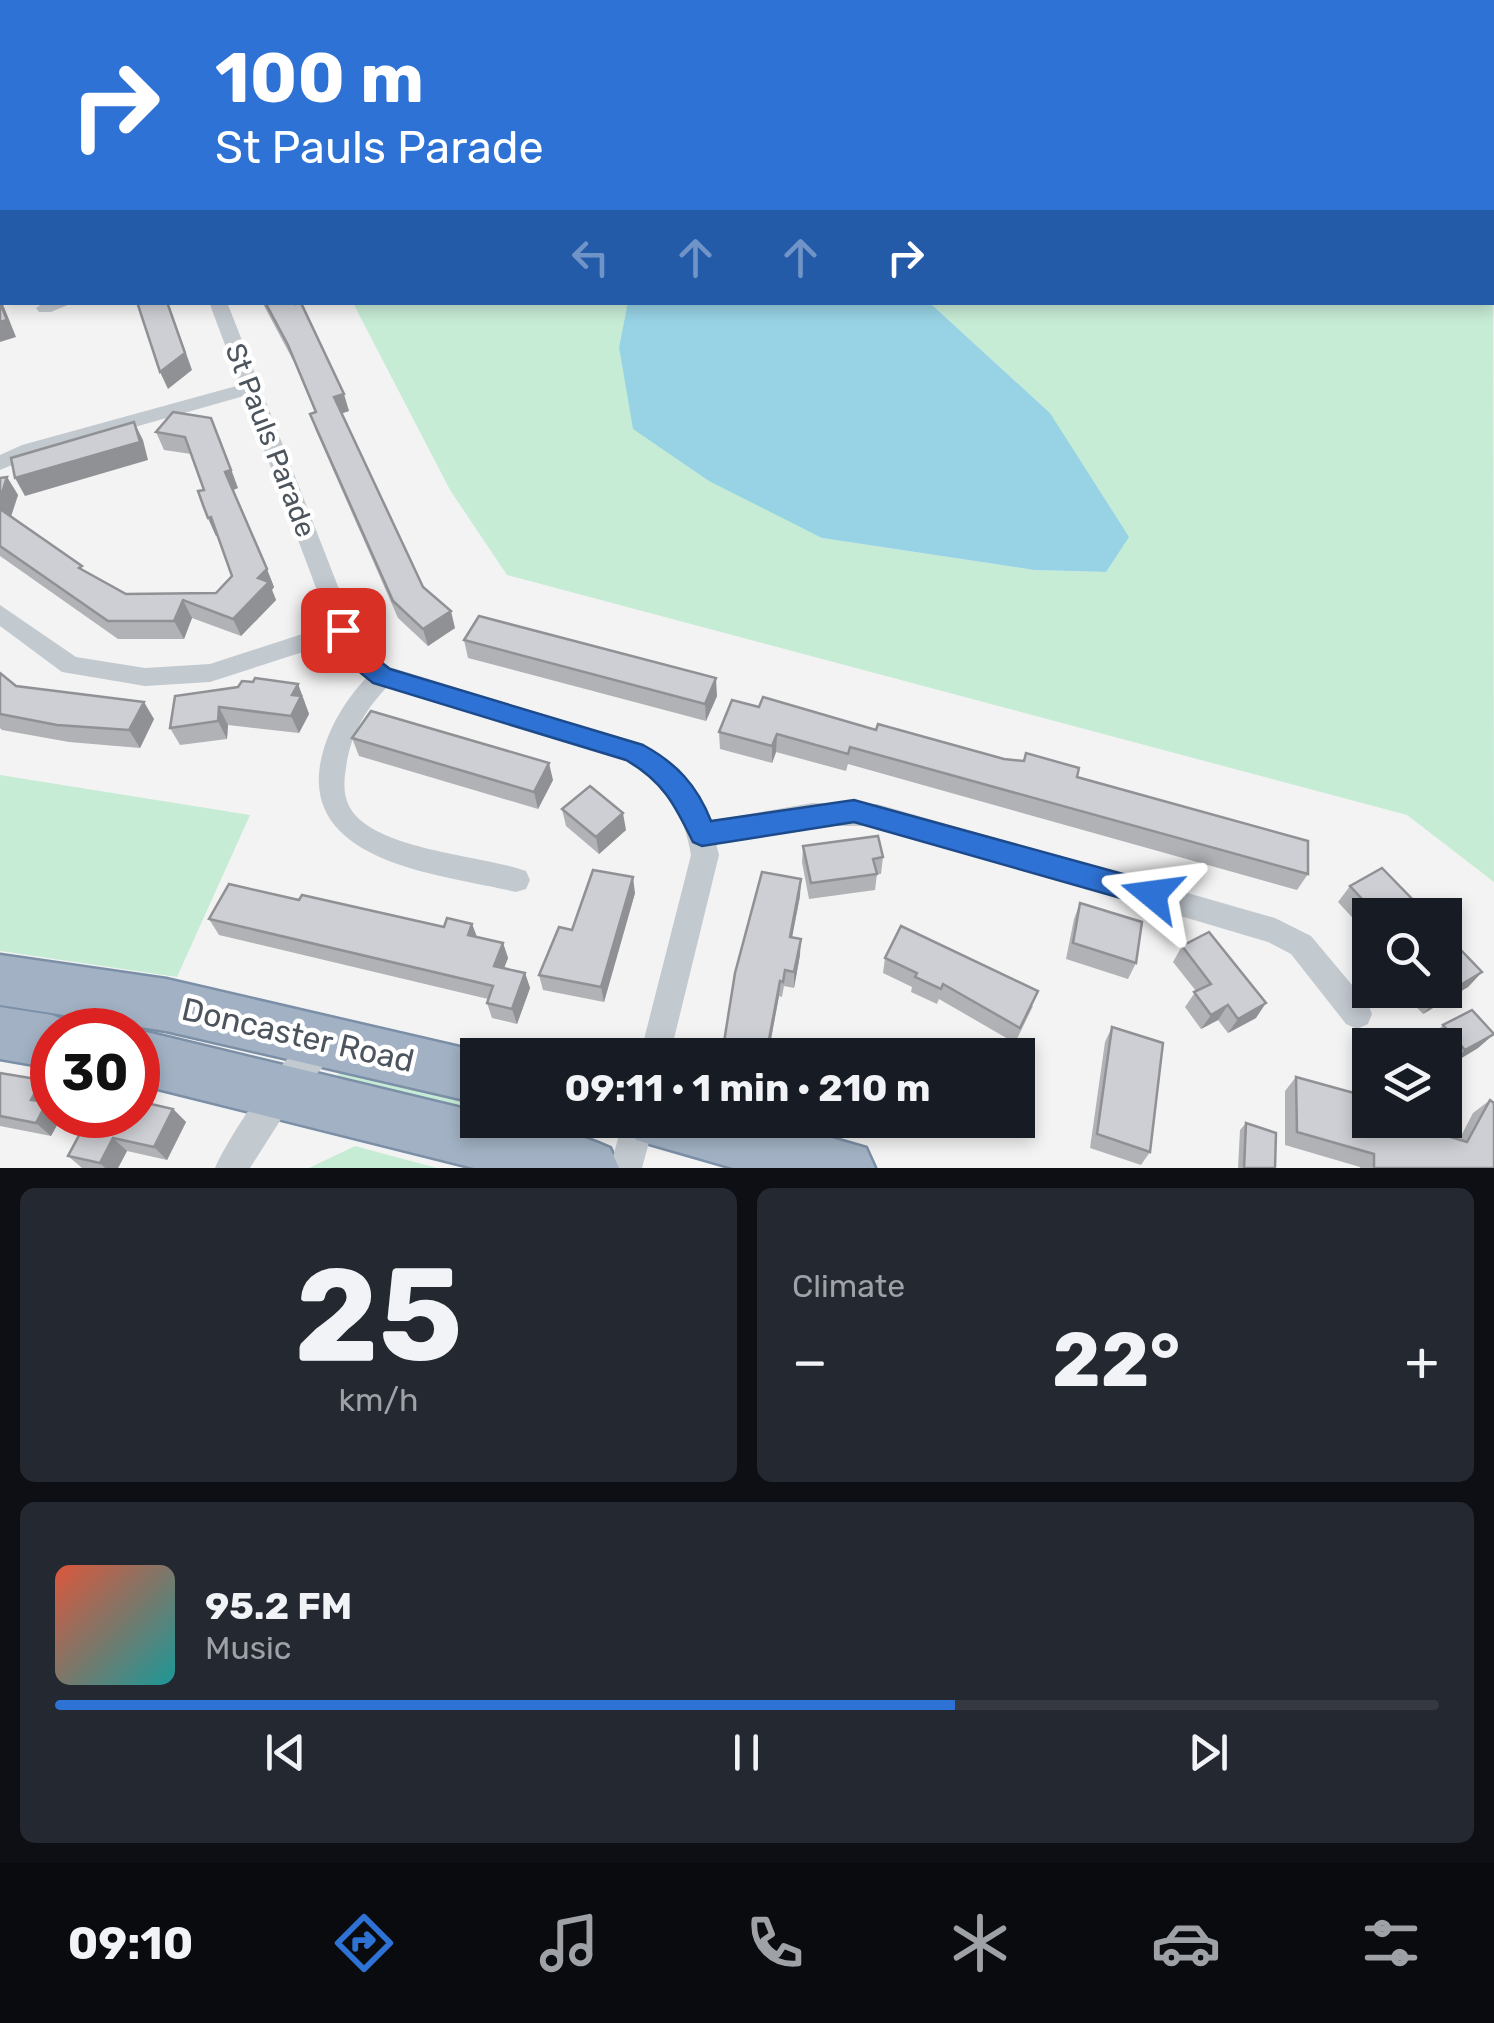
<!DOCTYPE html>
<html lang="en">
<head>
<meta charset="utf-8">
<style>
  :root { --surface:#171b24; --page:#242831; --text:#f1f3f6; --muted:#9ea1a6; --line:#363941; --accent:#2d72d4 }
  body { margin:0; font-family:Rubik,sans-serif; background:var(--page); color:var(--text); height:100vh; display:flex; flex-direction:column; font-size:38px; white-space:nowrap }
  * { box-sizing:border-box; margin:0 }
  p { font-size:32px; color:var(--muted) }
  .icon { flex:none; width:55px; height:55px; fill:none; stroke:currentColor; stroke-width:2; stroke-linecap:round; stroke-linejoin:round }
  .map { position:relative; height:1168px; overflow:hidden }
  .drawer { display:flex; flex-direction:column; gap:20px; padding:20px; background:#0d0f14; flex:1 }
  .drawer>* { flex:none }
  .hud { position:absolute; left:0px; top:0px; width:1495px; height:305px; box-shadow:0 5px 15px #0003; background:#2d72d4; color:#fff; overflow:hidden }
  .controls { position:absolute; left:1352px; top:898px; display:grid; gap:20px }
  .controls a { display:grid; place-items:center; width:110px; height:110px; border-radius:0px; background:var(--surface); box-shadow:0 5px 15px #0003; font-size:50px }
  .speed { position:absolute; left:30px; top:1008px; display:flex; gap:20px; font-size:50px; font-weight:700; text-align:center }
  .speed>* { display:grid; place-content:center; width:130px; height:130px; border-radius:50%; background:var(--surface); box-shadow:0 5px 15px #0003; line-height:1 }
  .speed .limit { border:15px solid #d22; background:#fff; color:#111 }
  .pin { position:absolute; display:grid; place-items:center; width:85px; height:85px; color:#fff; margin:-42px; border-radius:20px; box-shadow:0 5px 15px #0006 }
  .me { position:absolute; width:110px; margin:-55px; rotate:286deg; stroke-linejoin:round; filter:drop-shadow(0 0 8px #0008) }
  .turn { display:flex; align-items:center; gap:35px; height:210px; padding:0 50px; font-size:45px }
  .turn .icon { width:130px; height:130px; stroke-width:2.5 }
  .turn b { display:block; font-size:70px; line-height:85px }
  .lanes { display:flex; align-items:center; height:95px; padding:0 50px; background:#0003; justify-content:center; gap:50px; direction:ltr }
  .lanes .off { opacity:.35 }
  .big { font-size:75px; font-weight:700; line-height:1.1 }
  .drawer .widget { flex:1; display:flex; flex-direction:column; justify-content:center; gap:15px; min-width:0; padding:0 35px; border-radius:15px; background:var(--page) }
  .drawer .dial { align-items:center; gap:0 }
  .dial b { font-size:130px; line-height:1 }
  .song { display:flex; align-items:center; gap:30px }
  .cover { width:120px; height:120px; border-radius:15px; background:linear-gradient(135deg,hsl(10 70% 55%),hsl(180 70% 35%)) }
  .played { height:10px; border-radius:5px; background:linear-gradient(90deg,var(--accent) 65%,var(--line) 65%) }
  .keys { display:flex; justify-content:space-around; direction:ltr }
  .heat { display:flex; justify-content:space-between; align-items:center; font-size:55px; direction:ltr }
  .drawer .tiles { flex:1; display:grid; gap:20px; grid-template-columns:1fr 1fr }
  .widget:last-child { grid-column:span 2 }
  .trip { position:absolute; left:460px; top:1038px; width:575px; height:100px; border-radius:0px; background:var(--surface); box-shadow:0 5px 15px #0003; font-weight:700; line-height:100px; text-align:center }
  .menu { display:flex; height:160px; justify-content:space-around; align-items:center; background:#090b0e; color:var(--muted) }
  .menu .icon { width:70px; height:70px }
  .menu .on { color:var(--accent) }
  .menu b { font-size:45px; color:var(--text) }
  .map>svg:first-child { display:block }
  .green { fill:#c7ecd6 }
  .water { fill:#98d3e5 }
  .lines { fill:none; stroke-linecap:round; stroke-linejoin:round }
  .trunk-casing { stroke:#7b8fa7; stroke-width:5 }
  .minor { fill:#c2c9cf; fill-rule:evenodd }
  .primary { fill:#b5c1ce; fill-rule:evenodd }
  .trunk { fill:#a2b2c4; fill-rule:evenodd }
  .wall { fill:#b0b2b6 }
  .shaded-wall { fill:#909194 }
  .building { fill:#cdcfd4; stroke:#909194; stroke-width:2.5 }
  .route { fill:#2d72d4; stroke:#1d4a8a; stroke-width:2.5 }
  .labels { text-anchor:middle; stroke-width:9; stroke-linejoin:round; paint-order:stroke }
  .street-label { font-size:28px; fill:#4c555e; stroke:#fff }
  .near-street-label { font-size:32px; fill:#4c555e; stroke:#fff }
</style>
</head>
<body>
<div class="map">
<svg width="1494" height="1168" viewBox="0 0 1494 1168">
  <rect width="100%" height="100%" fill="#f4f3f3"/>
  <!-- green -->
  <g class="green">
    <path d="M1493,219l1,663 -87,-67 -900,-240 -57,-85 -97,-187h275l-9,44 203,191 212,32 71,2 -55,-159 -120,-110 562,-1z"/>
    <path d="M0,775l250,40 -73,162 -177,-26z"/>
    <path d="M347,1067l130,33v18l-137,-36 -2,-9z"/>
    <path d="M355,1146l82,22h-128z"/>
  </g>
  <!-- water -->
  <path class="water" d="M628,302l302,1 120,110 79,124 -23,35 -72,-2 -212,-32 -113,-57 -76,-52 -14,-82z"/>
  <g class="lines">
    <!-- trunk casing -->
    <g class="trunk-casing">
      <g id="trunk">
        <path d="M0,955l166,24 328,76h-16v48l-312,-72 -166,-26z"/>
        <path d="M0,1007l52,8 19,8 3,7h-22v38l-52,-9z"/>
        <path d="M138,1030l340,82v8c44,0 91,10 132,28l9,20h-145l-336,-84z"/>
        <path d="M628,1120h141l97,28 9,20h-142l-97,-28z"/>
      </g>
    </g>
    <!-- minor -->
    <g class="minor">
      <rect x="0" y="74" width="2" height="10"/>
      <path d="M45,302h30l-24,10h-12l-3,-4z"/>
      <path d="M209,302h18l128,328 12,20 16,15 260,80 39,29 28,47 102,-18 65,1 398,114 36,18 57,68 4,10 -4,10 -11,5 -11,-5 -55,-70 -23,-12 -391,-116h-65l-96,17 3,12 -49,200h-30l51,-200c-7,-44 -27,-71 -65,-95l-239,-73c-22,23 -37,49 -41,81 -2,12 -3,26 3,38 22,44 133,49 177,65l4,9 -4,9 -10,3c-69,-17 -212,-27 -196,-127 6,-33 23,-62 46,-87l-16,-15 -13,-22 -127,41 -65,4 -83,-14 -62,-46v-21l76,52 69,11 65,-4 120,-39 -86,-229 -208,59 -36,15v-15l22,-10 218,-60z"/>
      <path d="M324,1027l11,4 4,11 -4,11 -43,49 -42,66h-35c14,-33 77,-128 109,-141z"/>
      <path d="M623,1120h32l-13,48h-32z"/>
    </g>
    <!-- primary -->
    <g class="primary">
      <path d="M1168,0h24l1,2h-24z"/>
      <path d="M1492,147h2v16l-2,-1z"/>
    </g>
    <!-- trunk -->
    <use href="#trunk" class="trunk"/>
  </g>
  <!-- wall -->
  <g class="wall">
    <path d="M262,302h32l55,109 -7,2 67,144 14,30 32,41 -27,18 -30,-28 -82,-187 -6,-17 5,-2 -21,-50z"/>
    <path d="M173,412l65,76 -5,2 41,97 -2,3 4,10 -35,36 -49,-18 -8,21h-66l-118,-83v-78l7,-1 11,18 -7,22 74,54 41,23 90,-1 16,-17 -14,-40h-2l-8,-18 -4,-28 -13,-36 -27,-4 -8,-18z"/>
    <path d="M464,640l253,56 -11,25 -238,-63z"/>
    <path d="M0,673l16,13 138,33 -14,29 -71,-6 -67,-12 -2,-2z"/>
    <path d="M298,684l11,30 -10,19 -71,-8 -1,14 -47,6 -10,-17 5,-32z"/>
    <path d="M759,707l117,23 201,47 231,97 -11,16 -449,-126 -2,7 -70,-19 -4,11 -52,-14 -1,-17z"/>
    <path d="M352,738l201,42 -15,29 -179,-53z"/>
    <path d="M562,809l64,21 -27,24 -33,-28z"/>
    <path d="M803,846l80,11 -2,17h-4l-2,16 -66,9 -7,-37z"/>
    <path d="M1350,886l62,29h-42v22l-32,-35z"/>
    <path d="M635,893l-31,109 -61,-12 -4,-15 33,-45z"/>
    <path d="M800,896l-8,41 8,18 -6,33 -10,-2 -2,11 -3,-1 -11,59h-44v-13z"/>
    <path d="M299,900l145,27 28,-3 5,13 26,6 5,15 -4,10 21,5 5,15 -13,36 -25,-6 -5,-15 1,-4 -269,-64 -10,-16z"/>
    <path d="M1080,903l56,60 -8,16 -62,-20 8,-40z"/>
    <path d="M1182,946l74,72 -28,15 -10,-13 -17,9 -16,-22 11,-16 -23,-29z"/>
    <path d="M1450,954l32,18 -14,15 -45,27 -23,-24h45z"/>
    <path d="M885,958l148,48 -18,37 -76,-44 -2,5 -26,-12 1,-5 -29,-14z"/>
    <path d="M1443,1025l51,9 -16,14 -28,17 -5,-6v-14h-12l-4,-5z"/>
    <path d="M1112,1027l38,125 -9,13 -51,-17 15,-106z"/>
    <path d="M0,1073l51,33 1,1v8l10,1 -11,20 -51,-10z"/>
    <path d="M1296,1077l59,31 104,32 14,-27 17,-13 4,68h-134v-1l-75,-22v-54z"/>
    <path d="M173,1109l13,13 -19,38 -40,-9 -9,17h-36l-14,-12z"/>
    <path d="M1246,1123l29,45h-37l2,-38z"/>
  </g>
  <!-- shaded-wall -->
  <g class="shaded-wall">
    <path d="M2,121v19l-2,1v-19z"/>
    <path d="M0,297l16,40 -16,5z"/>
    <path d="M170,308l22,62 -24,19 -8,-17z"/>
    <path d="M344,394l5,17 -9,3 -6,-17z"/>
    <path d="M134,422l9,18 5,20 -123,36 -10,-18z"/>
    <path d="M219,436l19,52 -5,2 -8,-18z"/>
    <path d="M7,477l11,18 -10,30 -8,-13v-13z"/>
    <path d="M211,517l8,18 -3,1 -8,-18z"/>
    <path d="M267,569l7,18 -2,3 4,10 -35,36 -8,-17 25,-41z"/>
    <path d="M183,600l9,18 -8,21 -10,-18z"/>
    <path d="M451,611l4,17 -27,18 -5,-17z"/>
    <path d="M716,678l1,18 -11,25 -1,-17z"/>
    <path d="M298,684l11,30 -10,19 -8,-17 1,-21z"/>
    <path d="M144,702l10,17 -14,29 -11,-18z"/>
    <path d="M219,707l9,18 -1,14 -9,-18z"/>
    <path d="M777,734l-1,18 -4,11v-17z"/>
    <path d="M549,763l4,17 -15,29 -4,-17z"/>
    <path d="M623,813l3,17 -27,24 -3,-17z"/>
    <path d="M633,877l2,16 -31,109 -3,-15z"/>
    <path d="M801,879l-1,17 -11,57 1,-16z"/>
    <path d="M472,924l6,16 -10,-5z"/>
    <path d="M801,939l-1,16 -6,33v-16z"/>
    <path d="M503,943l5,15 -9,23 -5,-15z"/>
    <path d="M1482,972l-14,15 -45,27 14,-15z"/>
    <path d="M525,973l5,15 -13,36 -5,-15z"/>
    <path d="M780,981l-1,15 -11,59h-1z"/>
    <path d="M1266,1003l-10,15 -28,15 10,-14z"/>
    <path d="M1228,1005l-10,15 -17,9 10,-14z"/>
    <path d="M1494,1034l-16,14 -28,17 15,-15z"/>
    <path d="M42,1080l10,9v14l-1,3 1,1v8l10,1 -11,20 -15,-13 -5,-23z"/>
    <path d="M173,1109l13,13 -19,38 -13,-13z"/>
    <path d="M113,1138l14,13 -9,17h-13l-5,-5z"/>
  </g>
  <!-- building -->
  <g class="building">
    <path d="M2,168v98l-2,1v-98z"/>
    <path d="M137,302h30l18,51 -25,19z"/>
    <path d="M265,302h29l1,2 6,-1 43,91 -10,3 75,160 14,30 28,24 -28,18 -30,-28 -83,-187 6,-2 -28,-67z"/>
    <path d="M0,303l7,17 -7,2z"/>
    <path d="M173,412l38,6 20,52 -6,2 42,97 -9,9 11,4 -36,37 -50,-19 -9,21h-66l-108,-75v-37l82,57 -3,2 47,26 90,-1 16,-17 -21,-59 -3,1 -5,-13 -5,-14 6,-1 -19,-53 -29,-5z"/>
    <path d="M134,422l6,20 -125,36 -4,-20z"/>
    <path d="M7,477l-7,22v-21z"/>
    <path d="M479,616l237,62 -11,26 -241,-64z"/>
    <path d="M0,673l16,13 128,16 -15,28 -72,-5 -57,-11z"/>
    <path d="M255,678l43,6 -6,11 9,1 -10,20 -72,-9 -1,14 -48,7 5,-32 63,-9 4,-6 11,1z"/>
    <path d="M763,697l113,33 2,-6 126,35 20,2 2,-8 53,15 -2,9 231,64v33l-458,-127 -2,7 -71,-20 -5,12 -53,-14 13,-32 27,7z"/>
    <path d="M371,711l178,52 -15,29 -182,-54z"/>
    <path d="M590,786l33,27 -27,24 -34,-28z"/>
    <path d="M878,836l5,21 -10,2 4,15 -66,9 -8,-37z"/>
    <path d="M1382,868l37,38 -10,6 3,3h-35l-27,-29z"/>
    <path d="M593,870l40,7 -32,110 -62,-12 20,-48 13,3z"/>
    <path d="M762,872l39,7 -11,58 11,2 -7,33 -9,-2 -2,12 -3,-1 -13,69 -43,-8 11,-69z"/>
    <path d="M229,884l70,16 3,-5 142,32 3,-9 25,6 -4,11 35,8 -9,23 31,7 -13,36 -25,-6 6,-17 -284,-67z"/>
    <path d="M1080,903l62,19 -6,41 -63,-20z"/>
    <path d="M901,926l137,65 -18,37 -77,-44 -2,5 -26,-12 2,-4 -32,-15z"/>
    <path d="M1209,932l57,71 -28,16 -10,-14 -17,10 -17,-23 17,-8 -29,-38z"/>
    <path d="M1445,948l5,6 9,-6 23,24 -45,27 -9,-9h17z"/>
    <path d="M1472,1010l22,24 -29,16 -22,-25z"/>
    <path d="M1112,1027l51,16 -13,109 -53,-18z"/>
    <path d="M0,1073l42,7 -11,20 16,2 -11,21 -36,-7z"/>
    <path d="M1296,1077l58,16 1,15 15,4v8h25l72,22 23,-42 4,3v65h-120v-14l-77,-22z"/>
    <path d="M138,1101l35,8 -19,38 -41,-9 -13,25 -32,-7 22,-41h48z"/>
    <path d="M1246,1123l30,10 -1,35h-31z"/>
  </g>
  <!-- route -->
  <path class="route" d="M343,621l8,2 13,26 26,20 253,76c33,18 54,40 68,76l143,-21 298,82 9,3 5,9 -5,10 -9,3 -298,-85 -152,24 -9,-4c-18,-37 -30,-61 -67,-82l-253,-77 -27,-22 -15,-31z"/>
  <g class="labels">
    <!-- street labels -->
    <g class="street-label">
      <text transform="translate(271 440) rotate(69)" y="10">St Pauls Parade</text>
    </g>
    <!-- near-street labels -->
    <g class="near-street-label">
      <text transform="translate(298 1035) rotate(13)" y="11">Doncaster Road</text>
    </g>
  </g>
</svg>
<div class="controls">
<a><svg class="icon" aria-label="search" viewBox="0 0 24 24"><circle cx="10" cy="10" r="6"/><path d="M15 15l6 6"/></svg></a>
<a><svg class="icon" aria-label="layers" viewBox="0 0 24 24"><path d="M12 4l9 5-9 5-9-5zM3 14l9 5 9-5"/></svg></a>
</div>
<div class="speed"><div class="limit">30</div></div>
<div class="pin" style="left:343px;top:630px;background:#d93025"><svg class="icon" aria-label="arrive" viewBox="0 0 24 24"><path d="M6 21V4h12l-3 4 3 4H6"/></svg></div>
<svg class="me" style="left:1152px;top:894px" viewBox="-20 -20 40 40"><path d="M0-17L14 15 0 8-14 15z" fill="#2d72d4" stroke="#fff" stroke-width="4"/></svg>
<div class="trip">09:11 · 1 min · 210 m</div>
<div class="hud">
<div class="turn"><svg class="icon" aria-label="right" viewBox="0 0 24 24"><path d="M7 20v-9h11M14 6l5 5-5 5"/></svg><div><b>100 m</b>St Pauls Parade</div></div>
<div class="lanes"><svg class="icon off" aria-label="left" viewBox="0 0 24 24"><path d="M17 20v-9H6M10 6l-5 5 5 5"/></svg><svg class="icon off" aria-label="ahead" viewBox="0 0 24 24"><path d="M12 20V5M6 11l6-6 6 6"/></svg><svg class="icon off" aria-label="ahead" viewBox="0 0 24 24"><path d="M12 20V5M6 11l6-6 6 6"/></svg><svg class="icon" aria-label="right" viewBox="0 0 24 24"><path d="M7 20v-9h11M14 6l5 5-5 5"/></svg></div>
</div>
</div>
<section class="drawer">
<div class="tiles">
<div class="widget dial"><b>25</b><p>km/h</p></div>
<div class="widget"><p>Climate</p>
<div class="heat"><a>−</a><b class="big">22°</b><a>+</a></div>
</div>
<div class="widget">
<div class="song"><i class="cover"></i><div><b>95.2 FM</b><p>Music</p></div></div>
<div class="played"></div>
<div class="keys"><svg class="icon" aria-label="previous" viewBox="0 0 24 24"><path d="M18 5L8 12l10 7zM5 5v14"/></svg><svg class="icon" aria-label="pause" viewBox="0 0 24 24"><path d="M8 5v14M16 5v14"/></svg><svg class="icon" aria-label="next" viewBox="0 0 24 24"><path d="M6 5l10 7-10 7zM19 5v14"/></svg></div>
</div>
</div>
</section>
<nav class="menu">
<b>09:10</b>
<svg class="icon on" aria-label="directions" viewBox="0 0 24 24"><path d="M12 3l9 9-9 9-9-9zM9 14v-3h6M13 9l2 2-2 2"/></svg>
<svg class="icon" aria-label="music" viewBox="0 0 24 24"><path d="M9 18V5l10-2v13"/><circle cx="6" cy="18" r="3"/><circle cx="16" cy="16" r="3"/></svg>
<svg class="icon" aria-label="phone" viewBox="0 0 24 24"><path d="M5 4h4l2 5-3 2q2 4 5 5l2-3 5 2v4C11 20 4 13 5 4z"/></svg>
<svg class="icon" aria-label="climate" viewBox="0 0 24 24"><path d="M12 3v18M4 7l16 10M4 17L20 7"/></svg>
<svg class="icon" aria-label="car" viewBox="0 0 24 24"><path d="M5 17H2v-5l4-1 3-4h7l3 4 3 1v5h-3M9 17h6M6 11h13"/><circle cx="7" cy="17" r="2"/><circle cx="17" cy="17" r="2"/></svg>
<svg class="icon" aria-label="filters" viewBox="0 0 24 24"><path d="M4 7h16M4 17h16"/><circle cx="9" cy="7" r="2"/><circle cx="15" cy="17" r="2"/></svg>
</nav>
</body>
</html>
